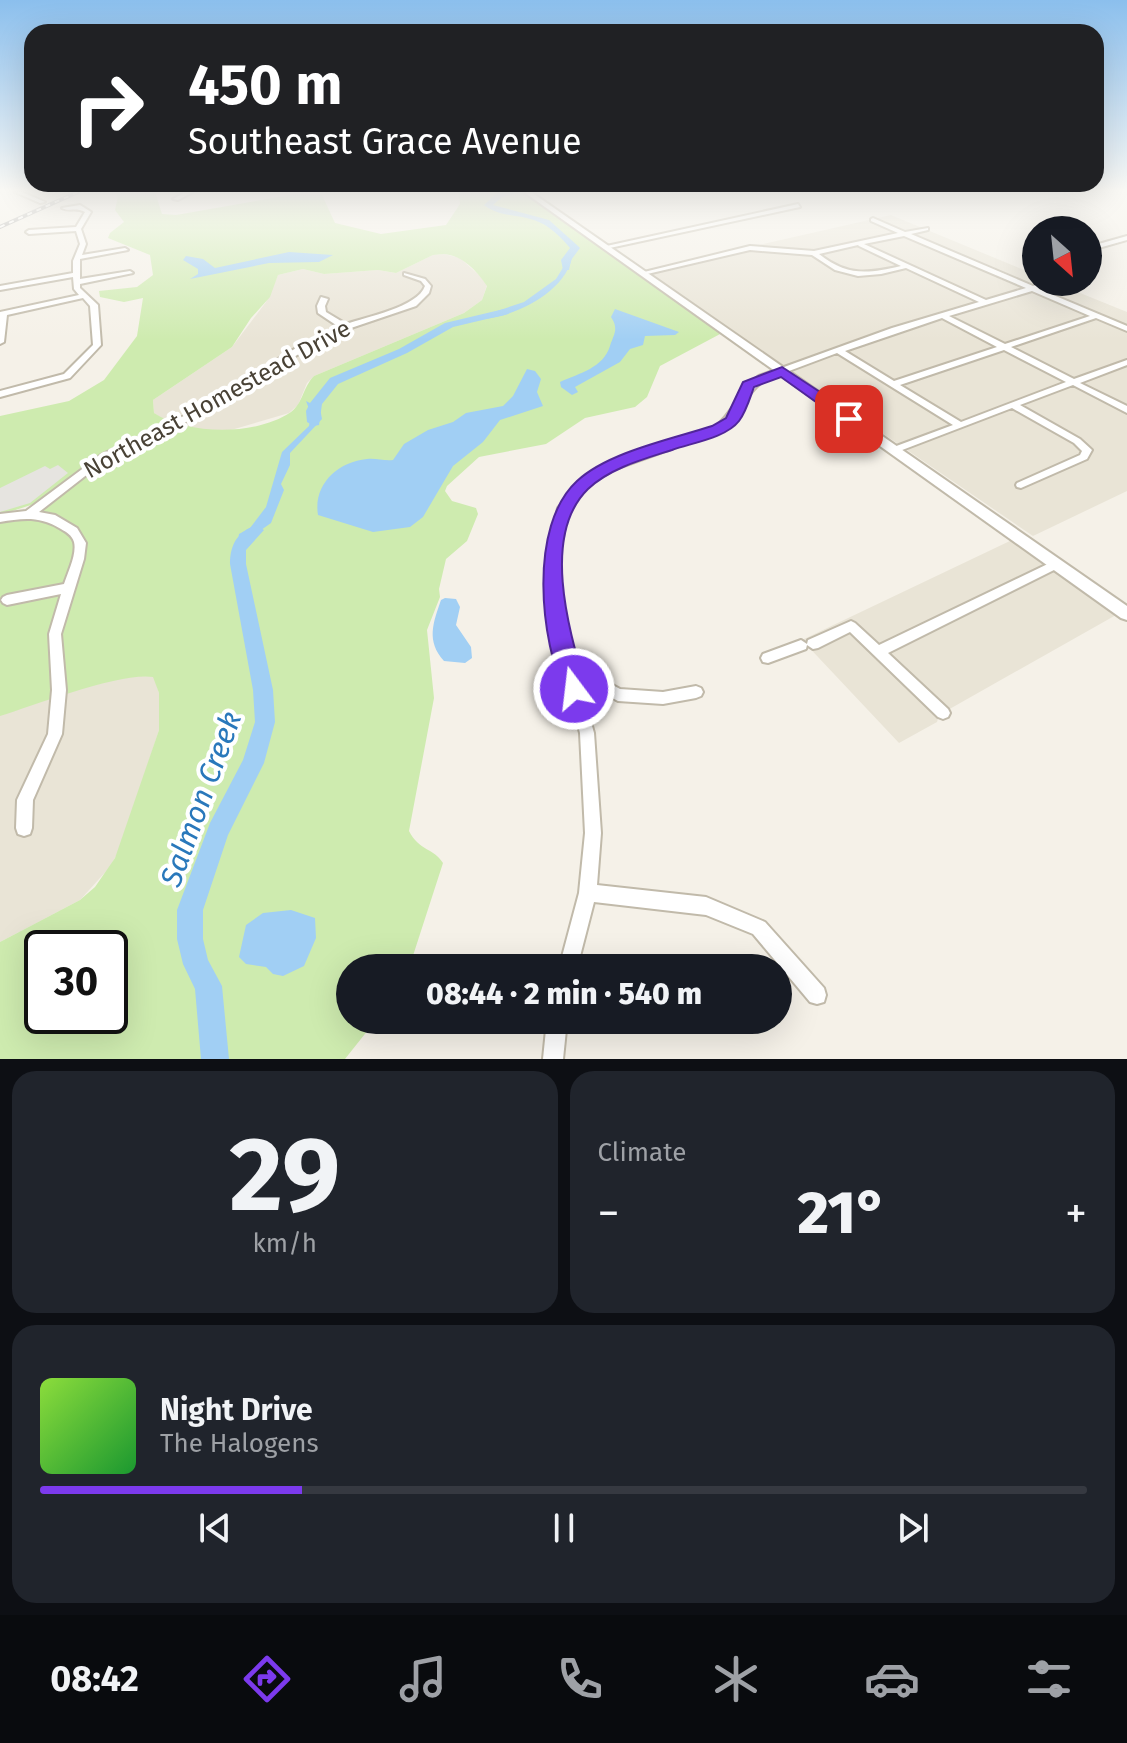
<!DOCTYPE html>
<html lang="en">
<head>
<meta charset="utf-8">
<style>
  :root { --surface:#171b24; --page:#20242c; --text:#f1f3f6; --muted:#9ea1a6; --line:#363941; --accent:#7c3aed }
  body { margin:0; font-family:"Fira Sans",sans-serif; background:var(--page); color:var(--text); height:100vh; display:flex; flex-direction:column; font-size:30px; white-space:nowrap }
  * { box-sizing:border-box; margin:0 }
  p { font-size:26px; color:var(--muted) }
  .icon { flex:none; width:44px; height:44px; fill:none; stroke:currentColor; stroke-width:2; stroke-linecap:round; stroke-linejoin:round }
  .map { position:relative; height:1059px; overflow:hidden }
  .details { display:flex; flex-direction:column; gap:12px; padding:12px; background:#0d0f14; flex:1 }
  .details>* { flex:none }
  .top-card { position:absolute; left:24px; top:24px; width:1080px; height:168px; border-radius:24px; box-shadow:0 8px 32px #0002; background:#202124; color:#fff; overflow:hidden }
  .needle { width:52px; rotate:153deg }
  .fabs { position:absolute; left:1022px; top:216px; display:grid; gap:16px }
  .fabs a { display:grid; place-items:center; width:80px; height:80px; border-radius:50%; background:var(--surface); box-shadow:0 8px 32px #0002; font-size:40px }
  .speed { position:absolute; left:24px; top:930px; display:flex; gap:16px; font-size:40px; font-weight:700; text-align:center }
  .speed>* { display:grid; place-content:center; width:104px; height:104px; border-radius:50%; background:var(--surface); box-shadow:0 8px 32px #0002; line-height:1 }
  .speed .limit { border:4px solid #111; border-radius:12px; background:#fff; color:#111 }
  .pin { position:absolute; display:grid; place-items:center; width:68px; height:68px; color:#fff; margin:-34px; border-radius:16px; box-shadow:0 4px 12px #0006 }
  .me { position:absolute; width:88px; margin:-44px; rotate:345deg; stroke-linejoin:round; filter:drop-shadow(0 0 6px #0008) }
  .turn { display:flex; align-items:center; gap:28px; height:168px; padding:0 32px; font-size:36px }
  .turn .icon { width:104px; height:104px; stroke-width:2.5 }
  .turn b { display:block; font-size:56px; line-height:68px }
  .big { font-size:60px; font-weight:800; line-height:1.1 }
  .details .tile { flex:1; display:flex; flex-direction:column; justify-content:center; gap:12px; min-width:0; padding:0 28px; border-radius:24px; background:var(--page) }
  .details .dial { align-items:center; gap:0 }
  .dial b { font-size:104px; line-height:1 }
  .song { display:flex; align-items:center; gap:24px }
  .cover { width:96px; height:96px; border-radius:12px; background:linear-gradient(135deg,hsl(90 70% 55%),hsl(130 70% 35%)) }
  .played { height:8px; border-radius:4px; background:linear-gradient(90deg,var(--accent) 25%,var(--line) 25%) }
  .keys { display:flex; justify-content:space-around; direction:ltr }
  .heat { display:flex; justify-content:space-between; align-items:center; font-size:44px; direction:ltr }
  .details .tiles { flex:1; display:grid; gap:12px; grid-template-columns:1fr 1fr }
  .tile:last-child { grid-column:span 2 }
  .trip { position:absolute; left:336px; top:954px; width:456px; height:80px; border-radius:40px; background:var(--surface); box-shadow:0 8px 32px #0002; font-weight:800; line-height:80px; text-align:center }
  .dock { display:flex; height:128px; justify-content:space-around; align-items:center; background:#090b0e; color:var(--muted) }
  .dock .icon { width:56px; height:56px }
  .dock .active { color:var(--accent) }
  .dock b { font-size:36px; color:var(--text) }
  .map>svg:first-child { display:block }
  .residential { fill:#e9e4d6 }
  .green { fill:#ceebaf; fill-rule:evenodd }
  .parking { fill:#e6e4e0 }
  .water { fill:#a1cff4 }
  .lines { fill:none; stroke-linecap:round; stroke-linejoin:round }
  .river { fill:#a1cff4; fill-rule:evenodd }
  .minor-casing { stroke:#c1baaa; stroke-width:4 }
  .tertiary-casing { stroke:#c1baaa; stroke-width:4 }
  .minor { fill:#fff; fill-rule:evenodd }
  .tertiary { fill:#fff; fill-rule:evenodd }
  .rail-casing { stroke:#979797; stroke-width:4 }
  .rail { stroke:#fff; stroke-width:2; stroke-dasharray:5; stroke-linecap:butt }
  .route { fill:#7c3aed; stroke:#51269a; stroke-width:2 }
  .labels { text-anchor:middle; stroke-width:8; stroke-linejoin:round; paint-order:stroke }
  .far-street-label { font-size:24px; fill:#494236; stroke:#fff }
  .water-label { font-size:30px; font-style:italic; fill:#2978bb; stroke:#fff }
</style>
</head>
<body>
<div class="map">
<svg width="1127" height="1059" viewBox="0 0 1127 1059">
  <rect width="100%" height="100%" fill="#f5f1e8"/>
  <!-- residential -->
  <g class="residential">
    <path d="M891,215l145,60v7h17l74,30v179l-94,45 -388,-265z"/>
    <path d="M444,254l16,4 21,19 6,8 -5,15 -18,13 -150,63 -7,7 -9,22 -9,8 -58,17h-27l-36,-7 -14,-10 -1,-13 79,-53 34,-45 12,-27 25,-6 21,5 54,-4 18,3 37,-18z"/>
    <path d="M42,503l103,172 9,2 5,16v37l-39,119 -11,19 -29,32 -80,42v-423z"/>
    <path d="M1012,540l104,75 -177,100 -2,7 -38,21 -97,-103z"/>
  </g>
  <!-- green -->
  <path class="green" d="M114,192h41l7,22 14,1 119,-21 27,1 13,28 46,11 65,-9 14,-21 -1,-12h63l200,141 -62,33 -13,31 -12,10 -50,11 -39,26 -67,13 -32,29 -2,5 7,10 24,7 2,6 -11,27 -21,18 -7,30 1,8 -13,33 7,68 -25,133c10,20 25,17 34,32l-34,105h-59v52h26l-31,39h-345v-117l80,-42 15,-13 20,-29 44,-128v-37l-6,-16c-32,-5 -118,28 -153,39v-194l18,-4 39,-30 -23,16 -34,11v-99l69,-15 35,-21 33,-44 6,-38 -19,4 -24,-5 -1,-6 38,-4 16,-12 -3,-20 -42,-17 2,-5 14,-11 -9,-12 3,-13zM444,254c19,2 32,16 43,32l-5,14 -18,13 -150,63c-11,11 -11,27 -23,36 -35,24 -103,23 -137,1l-1,-13 79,-53 19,-29 19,-21 8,-22 25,-6 21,5 54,-4 18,3 37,-18zM42,948h68v68h-68z"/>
  <!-- parking -->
  <path class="parking" d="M58,465l10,8 -38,30 -30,9v-24l45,-22 5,3z"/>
  <!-- water -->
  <g class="water">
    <path d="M573,248c1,39 -54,68 -89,71l-2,-3 42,-14 32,-23 8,-13 2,-12z"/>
    <path d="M289,252l44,3 -14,7 -50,1 -79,16 8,-5v-5l-15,-9 3,-4 17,3 12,9z"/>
    <path d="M615,309l64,23 -4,3 -30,1 -2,9 -13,4 -10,13 -45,25 3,5 -6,3 -11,-8 -1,-5c20,-9 43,-14 50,-36 4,-12 9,-17 1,-29z"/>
    <path d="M527,369l8,2 6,8 -4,13 6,14 -43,14 -17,22 -30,24 -30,51 -13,10 -37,5 -55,-17c-5,-30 19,-53 49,-56 9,-1 17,2 26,1l11,-16 24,-14 25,-8 13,-9 37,-7 10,-10z"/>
    <path d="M306,401l14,7 2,11 -32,34v12l-9,19 3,6 -13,33 -34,24 2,-13 11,-6 16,-21 16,-55 27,-26 2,-12z"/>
    <path d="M445,598l11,1 4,8 -4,18 15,22 1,11 -7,5 -21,-2c-18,-20 -11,-38 -3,-61z"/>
    <path d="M291,910l24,8 1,20 -12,28 -21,10 -10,-2 -7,-7 -20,-3 -7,-7 7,-32 17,-12z"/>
  </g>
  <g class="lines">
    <!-- river -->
    <g class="river">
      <path d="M506,192h15l-19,5 -9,8 56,15 29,26 2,2 -9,12 -2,10h-6l-2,-10 9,-12c-10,-12 -21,-23 -36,-28 -17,-6 -35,-3 -50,-15l13,-12z"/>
      <path d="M504,309l5,3 -1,2 -55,13 -46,26 -69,31 -16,20 -3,21 -5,1 -7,-4 -1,-11 4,-8 20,-25 69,-29 46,-26z"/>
      <path d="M256,525l8,5 -18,20v14l27,126 2,32 -11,41 -36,72 -25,75v29l5,21 14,26 7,73h-28l-6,-70 -12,-25 -6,-25v-29l33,-87 33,-63 12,-38 -2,-32 -23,-126c0,-19 7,-32 26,-39z"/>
    </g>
    <!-- minor casing -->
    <g class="minor-casing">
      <g id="minor">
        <path d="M15,192h7l23,10 -5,1z"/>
        <path d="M186,192h7l-15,8 -5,-1z"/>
        <path d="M798,204l2,3 -195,42 -3,-2z"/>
        <path d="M80,205l11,7 -10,17 5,15 -4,11 43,-7 3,2 -48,9v20l50,-8 3,2 -53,11v4l18,17 3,40 -31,33 -70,19v-6l64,-17 29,-29 -3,-39 -7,-8 -76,17 -3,27 -4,2v-32l79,-17 -5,-6 -1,-12 -73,13v-4l73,-13v-12l7,-17 -4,-13 -47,3 -3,-2 3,-2 47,-3 9,-15c-9,-5 -16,0 -23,-4z"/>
        <path d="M873,218l32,14 23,-4v2l-17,4 122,52 13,-4h10l-17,7 88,37v5l-31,-13 -85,29 63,32 53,-19v5l-47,18 47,23v7l-54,-28 -53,20 60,34 12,11 -5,9 -66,29 -4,-1 -1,-2 1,-2 63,-28 2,-4 -8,-8 -62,-35 -115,44h-6l-2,-2 2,-2 62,-23 -116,-72 -72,27c-20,13 -25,36 -44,51l-106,38 -27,16 -20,24 -8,45v61l14,49 46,25 43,3 33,-6 5,2 2,4 -2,4 -5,2 -33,6 -45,-3 -39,-21 15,53 7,100 -4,52 109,12 59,25 59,66 2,7 -2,7 -7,2 -7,-2 -57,-68 -47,-19 -112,-13 -17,66h-18l20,-75 6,-60 -5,-100 -32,-118v-61l10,-46 22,-27 27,-16 108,-38c19,-14 24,-38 44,-51l133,-48 87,-26 -73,-34 -25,6 -23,2 -23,-6 -23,-15 -62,-5 -107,25 -3,-2 110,-27 64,5 84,-18 -27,-12v-2zM904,236l122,52 -40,12 -122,-56zM858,245l1,1 42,20c-34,8 -54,10 -82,-12zM1032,291l58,25 -85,28 -56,-28zM942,318l55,29 -103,34 -49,-30zM1004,350l62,32 -105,40 -61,-37z"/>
        <path d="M1127,236v4l-39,11v-4z"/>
        <path d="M404,273l21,6 6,7 -2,7 -13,13 -68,23 -36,17 -120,73 -85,40 -68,53 16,3 22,13 9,15 -2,16 -23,75 5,56 -4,44 -29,66 -1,28 -2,6 -6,2 -6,-2 -2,-6 1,-28 31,-66 4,-44 -3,-56 12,-40 -54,11 -4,-2 -2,-3 2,-3 4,-2 57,-11c4,-12 13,-30 10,-42 -2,-7 -8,-10 -13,-13 -21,-13 -38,-11 -61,-7v-8l26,-3 75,-56 85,-40 120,-73 33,-15 -21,-14 -1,-7 4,-9 7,2 -3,7 1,6 20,12c20,-7 72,-17 79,-38l-4,-5 -17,-6z"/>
        <path d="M1056,560l4,1 2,3 -2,3 -172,86 60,56 2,4 -2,4 -5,2 -5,-2 -88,-85 -32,16 -5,1 -6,-4 -1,4 -38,14 -5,-1 -2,-4 2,-4 38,-14 6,4 1,-4 43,-19 4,2 24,22z"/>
        <path d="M547,1020h20l-4,39h-20z"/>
      </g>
    </g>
    <!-- tertiary casing -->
    <g class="tertiary-casing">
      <path id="tertiary" d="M524,192h7l596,414v14l-6,-2z"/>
    </g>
    <!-- minor -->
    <use href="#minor" class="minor"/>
    <!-- tertiary -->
    <use href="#tertiary" class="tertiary"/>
    <!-- rail casing -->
    <g class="rail-casing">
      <path id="rail" d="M0,227l78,-35"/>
    </g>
    <!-- rail -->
    <use href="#rail" class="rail"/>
  </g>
  <!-- sky -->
  <linearGradient id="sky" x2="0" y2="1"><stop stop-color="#8bbfed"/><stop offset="0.56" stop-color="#faf9f5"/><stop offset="1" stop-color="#faf9f5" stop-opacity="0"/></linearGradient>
  <rect width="1127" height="340" fill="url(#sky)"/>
  <!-- route -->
  <path class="route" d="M782,367l73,48v7h-11l-63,-45 -27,10c-4,11 -8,25 -15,34 -13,17 -48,22 -67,29 -28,9 -62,18 -84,39 -48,47 -18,144 -2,200l-4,7 -8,3 -8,-3c-26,-55 -38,-170 11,-215 31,-29 95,-42 135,-55l14,-8 17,-36z"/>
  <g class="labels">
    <!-- far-street labels -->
    <g class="far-street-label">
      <text transform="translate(217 399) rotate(-29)" y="8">Northeast Homestead Drive</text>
    </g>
    <!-- water labels -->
    <g class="water-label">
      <text transform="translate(201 799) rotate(-70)" y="10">Salmon Creek</text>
    </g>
  </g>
</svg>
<div class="fabs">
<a><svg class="needle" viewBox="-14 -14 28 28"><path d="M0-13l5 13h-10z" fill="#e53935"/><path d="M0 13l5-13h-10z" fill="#9ea1a6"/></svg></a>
</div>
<div class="speed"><div class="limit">30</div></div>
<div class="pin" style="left:849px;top:419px;background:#d93025"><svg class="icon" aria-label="arrive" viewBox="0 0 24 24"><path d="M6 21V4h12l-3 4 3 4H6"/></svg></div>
<svg class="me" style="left:574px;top:689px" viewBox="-20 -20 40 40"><circle r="17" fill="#7c3aed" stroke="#fff" stroke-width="3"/><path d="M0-11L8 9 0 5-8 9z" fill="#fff"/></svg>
<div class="trip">08:44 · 2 min · 540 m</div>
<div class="top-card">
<div class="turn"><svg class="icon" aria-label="right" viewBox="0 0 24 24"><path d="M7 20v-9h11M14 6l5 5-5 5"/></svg><div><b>450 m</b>Southeast Grace Avenue</div></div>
</div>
</div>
<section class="details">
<div class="tiles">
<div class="tile dial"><b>29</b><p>km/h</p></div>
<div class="tile"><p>Climate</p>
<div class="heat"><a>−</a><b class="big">21°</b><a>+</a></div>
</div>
<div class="tile">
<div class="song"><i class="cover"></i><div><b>Night Drive</b><p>The Halogens</p></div></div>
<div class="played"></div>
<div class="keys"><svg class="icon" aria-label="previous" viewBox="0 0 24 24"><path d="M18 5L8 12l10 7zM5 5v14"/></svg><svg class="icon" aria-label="pause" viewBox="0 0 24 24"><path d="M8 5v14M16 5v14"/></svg><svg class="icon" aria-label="next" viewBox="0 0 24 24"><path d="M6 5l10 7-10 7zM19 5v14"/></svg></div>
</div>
</div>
</section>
<nav class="dock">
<b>08:42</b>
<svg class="icon active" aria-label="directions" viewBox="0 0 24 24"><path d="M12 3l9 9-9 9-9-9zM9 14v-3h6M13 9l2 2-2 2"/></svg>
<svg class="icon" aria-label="music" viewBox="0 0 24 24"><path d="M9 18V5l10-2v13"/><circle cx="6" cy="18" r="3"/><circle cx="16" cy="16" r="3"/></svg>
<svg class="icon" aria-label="phone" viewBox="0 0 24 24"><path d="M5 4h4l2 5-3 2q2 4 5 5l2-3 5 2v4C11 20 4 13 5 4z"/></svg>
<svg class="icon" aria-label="climate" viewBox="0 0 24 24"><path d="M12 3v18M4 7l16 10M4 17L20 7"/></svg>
<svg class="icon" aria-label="car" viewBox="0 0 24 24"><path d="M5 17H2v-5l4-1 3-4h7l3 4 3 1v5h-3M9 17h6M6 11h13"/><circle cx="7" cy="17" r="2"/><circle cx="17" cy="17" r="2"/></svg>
<svg class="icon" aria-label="filters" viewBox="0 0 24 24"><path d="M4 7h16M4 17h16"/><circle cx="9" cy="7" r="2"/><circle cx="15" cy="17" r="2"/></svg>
</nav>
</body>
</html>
